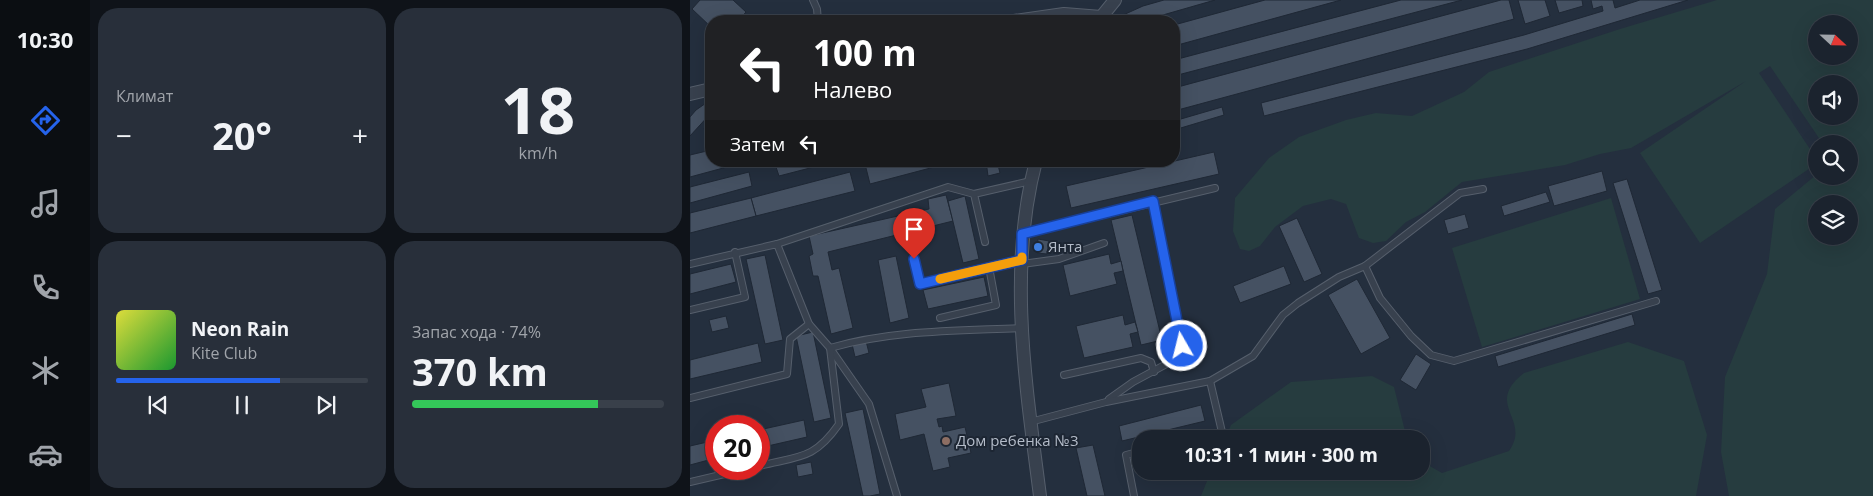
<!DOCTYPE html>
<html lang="ru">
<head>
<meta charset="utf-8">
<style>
  :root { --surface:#1b232e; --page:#282f3a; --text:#f1f3f6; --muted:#a0a4aa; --line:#39404a; --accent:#2563eb }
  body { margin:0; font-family:"Open Sans",sans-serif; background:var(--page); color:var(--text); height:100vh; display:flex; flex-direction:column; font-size:19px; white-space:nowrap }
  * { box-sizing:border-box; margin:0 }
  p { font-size:16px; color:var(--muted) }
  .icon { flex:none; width:28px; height:28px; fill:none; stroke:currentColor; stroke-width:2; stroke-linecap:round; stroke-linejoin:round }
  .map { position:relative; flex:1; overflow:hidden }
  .sheet { display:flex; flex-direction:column; gap:8px; padding:8px; background:#0f1319; width:600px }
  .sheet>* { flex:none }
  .banner { position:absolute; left:15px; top:15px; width:475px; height:152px; border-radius:20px; box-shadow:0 5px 20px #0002,0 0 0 1px var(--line); background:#202124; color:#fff; overflow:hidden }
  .needle { width:32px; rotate:112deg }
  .tools { position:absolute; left:1118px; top:15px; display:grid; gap:10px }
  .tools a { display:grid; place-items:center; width:50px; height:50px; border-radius:50%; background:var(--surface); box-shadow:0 5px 20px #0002,0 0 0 1px var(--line); font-size:25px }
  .speed { position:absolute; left:15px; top:415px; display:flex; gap:10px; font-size:25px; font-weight:700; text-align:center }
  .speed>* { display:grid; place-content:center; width:65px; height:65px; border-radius:50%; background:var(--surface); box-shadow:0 5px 20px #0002,0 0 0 1px var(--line); line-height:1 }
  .speed .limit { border:8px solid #d22; background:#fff; color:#111 }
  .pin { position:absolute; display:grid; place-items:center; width:42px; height:42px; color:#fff; margin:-51px -21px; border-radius:50% 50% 50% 0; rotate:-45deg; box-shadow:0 0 5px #0007 }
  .pin .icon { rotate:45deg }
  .me { position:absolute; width:55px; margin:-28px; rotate:352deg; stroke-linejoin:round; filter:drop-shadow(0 0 4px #0008) }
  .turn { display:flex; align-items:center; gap:18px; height:105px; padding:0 25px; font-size:22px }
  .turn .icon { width:65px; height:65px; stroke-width:2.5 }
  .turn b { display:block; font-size:35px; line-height:42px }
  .then { display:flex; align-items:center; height:48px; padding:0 25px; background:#0003; gap:10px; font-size:19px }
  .big { font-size:38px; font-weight:700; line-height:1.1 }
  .sheet .card { flex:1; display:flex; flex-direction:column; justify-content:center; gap:8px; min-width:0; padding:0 18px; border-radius:20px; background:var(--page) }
  .sheet .dial { align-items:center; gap:0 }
  .dial b { font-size:65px; line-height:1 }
  .song { display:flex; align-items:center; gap:15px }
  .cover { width:60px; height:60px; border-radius:8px; background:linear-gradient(135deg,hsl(60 70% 55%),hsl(130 70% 35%)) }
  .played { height:5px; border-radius:2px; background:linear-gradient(90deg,var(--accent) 65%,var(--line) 65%) }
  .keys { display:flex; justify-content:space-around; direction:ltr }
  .heat { display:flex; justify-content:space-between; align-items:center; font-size:28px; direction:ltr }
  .charge { height:8px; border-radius:4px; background:linear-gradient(90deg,#34c759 74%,var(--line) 0) }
  .sheet .tiles { flex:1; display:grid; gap:8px; grid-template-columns:repeat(2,1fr) }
  .trip { position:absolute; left:442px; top:430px; width:298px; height:50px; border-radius:20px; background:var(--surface); box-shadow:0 5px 20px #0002,0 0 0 1px var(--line); font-weight:700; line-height:50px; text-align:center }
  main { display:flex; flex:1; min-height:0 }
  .menu { display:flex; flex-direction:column; width:90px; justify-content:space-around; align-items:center; background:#0b0e12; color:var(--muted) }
  .menu .icon { width:35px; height:35px }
  .menu .current { color:var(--accent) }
  .menu b { font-size:22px; color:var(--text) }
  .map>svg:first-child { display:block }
  .green { fill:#263c3f; fill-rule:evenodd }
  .building { fill:#455162; stroke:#1f2835 }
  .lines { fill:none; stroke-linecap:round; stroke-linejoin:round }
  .lane-casing { stroke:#565f6c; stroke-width:8 }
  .street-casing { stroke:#565f6c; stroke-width:14 }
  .lane { stroke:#38414e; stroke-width:6 }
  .street { stroke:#38414e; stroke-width:12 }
  .route-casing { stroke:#184099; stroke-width:12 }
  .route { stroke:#2563eb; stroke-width:9 }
  .slow { stroke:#f59e0b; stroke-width:9 }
  .shop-dot { fill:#3f7fe0; stroke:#1d2633; stroke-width:2 }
  .education-dot { fill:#8d6e63; stroke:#1d2633; stroke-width:2 }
  .labels { text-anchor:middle; stroke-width:4; stroke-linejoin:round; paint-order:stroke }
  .poi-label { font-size:15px; fill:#b4bcc9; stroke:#1d2633; text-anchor:start }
</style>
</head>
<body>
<main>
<nav class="menu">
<b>10:30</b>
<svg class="icon current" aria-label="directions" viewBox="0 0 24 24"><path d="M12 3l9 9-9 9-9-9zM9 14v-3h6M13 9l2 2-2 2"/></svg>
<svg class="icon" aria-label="music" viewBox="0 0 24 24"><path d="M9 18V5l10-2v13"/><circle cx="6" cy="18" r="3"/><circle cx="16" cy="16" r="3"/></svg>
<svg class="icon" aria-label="phone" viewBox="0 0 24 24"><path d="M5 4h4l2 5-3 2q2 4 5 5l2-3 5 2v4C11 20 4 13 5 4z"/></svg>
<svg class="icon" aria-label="climate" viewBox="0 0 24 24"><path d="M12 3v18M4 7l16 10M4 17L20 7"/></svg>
<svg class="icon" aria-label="car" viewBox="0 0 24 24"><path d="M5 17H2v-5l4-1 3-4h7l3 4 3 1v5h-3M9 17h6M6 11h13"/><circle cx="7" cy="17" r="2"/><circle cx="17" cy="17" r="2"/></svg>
</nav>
<section class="sheet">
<div class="tiles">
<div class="card"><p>Климат</p>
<div class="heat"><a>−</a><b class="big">20°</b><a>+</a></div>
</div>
<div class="card dial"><b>18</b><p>km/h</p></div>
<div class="card">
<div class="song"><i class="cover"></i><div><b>Neon Rain</b><p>Kite Club</p></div></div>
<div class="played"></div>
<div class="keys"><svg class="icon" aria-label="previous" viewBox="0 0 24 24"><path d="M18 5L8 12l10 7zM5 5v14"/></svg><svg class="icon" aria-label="pause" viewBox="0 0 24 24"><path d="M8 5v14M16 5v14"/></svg><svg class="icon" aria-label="next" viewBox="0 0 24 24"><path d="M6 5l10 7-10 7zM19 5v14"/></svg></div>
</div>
<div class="card"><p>Запас хода · 74%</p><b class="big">370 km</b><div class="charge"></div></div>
</div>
</section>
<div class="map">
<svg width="1183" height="496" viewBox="0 0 1183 496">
  <rect width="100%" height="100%" fill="#242f3e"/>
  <!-- green -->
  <g class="green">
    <path d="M1027,0h156v496h-144l-8,-44 4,-75 42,-103 8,-65 41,-34 33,1v-32h-26l-53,-78 -11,7 57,85v6l-116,79 -60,-90 106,-72 -115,67 -31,6 -35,11 -103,17 -37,30 -19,10 -20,19 -13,2 -14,-5 -13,-34 -15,-5 -28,7 -28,21 -15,19 -11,5 -9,-2 -7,-18 2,-33 34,-40 30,-21 47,-17 30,-7 36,3 52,-24 25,-20 131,-43zM1126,24h33v32h-33zM1126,84h33v32h-33zM1126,204h33v32h-33z"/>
    <path d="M921,198l29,101 -158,48 -30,-99z"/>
    <path d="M938,342l56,19 23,74 -11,61h-495l10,-25h210v-10l21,12 67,-22c23,-32 -26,-46 15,-78z"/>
    <path d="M682,376l22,11 13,52h-182l6,-14 60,-43z"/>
  </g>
  <!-- building -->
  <g class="building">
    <path d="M10,0h33l13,12 -8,9h-27v6l-19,-18z"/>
    <path d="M474,0h51l-73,21 -30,-1 31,-14z"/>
    <path d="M575,0h76l-167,46v-21z"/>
    <path d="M711,0h61l-288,76v-16z"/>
    <path d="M811,0h8l5,19 -340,92v-23z"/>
    <path d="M828,0h27l5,16 -25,8z"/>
    <path d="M865,0h27l1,6 -24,7z"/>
    <path d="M901,0h22l2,8 25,-8h48l-161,49 -263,67 -3,-13 263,-68 79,-24 -1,-5 -9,3z"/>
    <path d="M19,101l2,12 -21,23v-19l6,-7z"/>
    <path d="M532,107l2,8 -50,15v-9z"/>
    <path d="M21,126v12l-4,1 -3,-11z"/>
    <path d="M21,150v11h38l-59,16v-22z"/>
    <path d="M524,152l5,22 -148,34 -5,-22z"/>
    <path d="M107,161h40l-58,15 -3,-9z"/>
    <path d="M186,161h81l-87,23 -5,-20z"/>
    <path d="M296,161h11l3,12 -12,3z"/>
    <path d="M912,171l5,20 -53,15 -6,-20z"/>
    <path d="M59,172l3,14 -62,17v-16z"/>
    <path d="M160,172l5,19 -99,25 -5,-18z"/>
    <path d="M937,179l35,111 -14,4 -35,-111z"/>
    <path d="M856,192l4,10 -46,14 -3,-10z"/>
    <path d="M256,195l7,26 -125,31 4,18 7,-2 14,60 -22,6 -13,-58h-5l-4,-20 4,-2 -4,-18 120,-27 -1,-10z"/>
    <path d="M275,196l14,63 -16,4 -15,-62z"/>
    <path d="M61,198l5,18 -66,17v-20z"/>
    <path d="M775,214l4,14 -21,6 -4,-14z"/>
    <path d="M442,215l30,125 -21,5 -30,-125z"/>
    <path d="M607,218l25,56 -18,8 -25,-56z"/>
    <path d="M348,239l11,2 -2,13 -10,-1z"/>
    <path d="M419,254l2,10 10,-3 2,10 -9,2 3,11 -47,12 -7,-31z"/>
    <path d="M75,255l18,85 -18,4 -19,-85z"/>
    <path d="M206,256l13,62 -19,5 -12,-63z"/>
    <path d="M41,264l5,18 -46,12v-20z"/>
    <path d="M594,266l7,18 -51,19 -7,-17z"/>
    <path d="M294,277l4,19 -60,13 -5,-19z"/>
    <path d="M667,279l33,59 -29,16 -33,-59z"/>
    <path d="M942,314l3,11 -137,42 -3,-11z"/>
    <path d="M433,315l2,10 10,-3 3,10 -8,2 3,13 -49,11 -8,-32z"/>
    <path d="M36,316l3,12 -17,4 -3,-12z"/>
    <path d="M123,332l18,86 -17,4 -18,-86z"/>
    <path d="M176,341l3,12 -14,4 -3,-13z"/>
    <path d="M68,343l4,19 -72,17v-19z"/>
    <path d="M726,354l15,10 -15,26 -16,-10z"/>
    <path d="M259,383l7,33 -19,3 2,8 3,-1 1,6 22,-5 6,26 -23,5 2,9 -17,4 -9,-37 -24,6 -5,-26 31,-7 -5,-18z"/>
    <path d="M511,405l4,16 -83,20 -3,-15z"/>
    <path d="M173,409l17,85 -10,2h-7l-18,-83z"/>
    <path d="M114,420l3,17 -48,11v-18z"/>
    <path d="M26,440v18l-26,7v-19z"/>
    <path d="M403,445l12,51h-18l-11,-48z"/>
    <path d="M121,462l2,12 -15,3 -2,-12z"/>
  </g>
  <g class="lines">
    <!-- lane casing -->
    <g class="lane-casing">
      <g id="lane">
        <path d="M123,0l4,9 1,12"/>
        <path d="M793,189l-23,4 -95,73 15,32 31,38 20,19 23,6 202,-60"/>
        <path d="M333,234l192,-46"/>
        <path d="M295,242l-11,-48 57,-13"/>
        <path d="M87,244l171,-57 26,7"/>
        <path d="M224,259l6,25 102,-24"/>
        <path d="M0,264l87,-20 32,80 21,24 39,56 28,92"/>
        <path d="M332,264l37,-5 45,-16"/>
        <path d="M0,310l55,-13 -10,-45"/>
        <path d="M250,318l56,-13 -7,-38"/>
        <path d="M374,375l77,-17 10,4 3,10"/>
        <path d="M0,398l97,-24 3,-35 19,-15"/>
        <path d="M419,399l24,-17 39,-21 10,-15 -29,-145"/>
        <path d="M340,422l76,-20 104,-21 43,-25 30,-41 15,-12 41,-26 26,-11"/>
        <path d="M502,439l30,-7 -12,-51"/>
        <path d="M69,466c40,-10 55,-6 80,-42l-9,-76c62,-18 128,-17 192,-20"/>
        <path d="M0,482l56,-13"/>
        <path d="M444,496l-8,-41 15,-4"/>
      </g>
    </g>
    <!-- street casing -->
    <g class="street-casing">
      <g id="street">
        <path d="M324,21l50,-7 37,3"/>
        <path d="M408,21l17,-21"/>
        <path d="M0,94l21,-5"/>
        <path d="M346,161c-29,109 -10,225 4,335"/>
      </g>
    </g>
    <!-- lane -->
    <use href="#lane" class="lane"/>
    <!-- street -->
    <use href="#street" class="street"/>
  </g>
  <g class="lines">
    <!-- route casing -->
    <g class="route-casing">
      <path id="route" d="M224,259l6,25 102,-24v-26l131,-33 29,145"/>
    </g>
    <!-- route -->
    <use href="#route" class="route"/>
    <!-- slow -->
    <path class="slow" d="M250,279l82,-19v-3"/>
  </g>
  <!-- markers -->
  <circle class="shop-dot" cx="348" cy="247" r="5"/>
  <circle class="education-dot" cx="256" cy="441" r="5"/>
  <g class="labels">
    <!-- poi labels -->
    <g class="poi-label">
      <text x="358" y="252">Янта</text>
      <text x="266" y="446">Дом ребенка №3</text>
    </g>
  </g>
</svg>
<div class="tools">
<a><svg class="needle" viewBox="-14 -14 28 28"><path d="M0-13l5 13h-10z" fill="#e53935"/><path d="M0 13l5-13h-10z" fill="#a0a4aa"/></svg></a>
<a><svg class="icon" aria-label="sound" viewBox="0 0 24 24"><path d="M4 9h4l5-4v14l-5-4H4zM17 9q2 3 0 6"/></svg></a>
<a><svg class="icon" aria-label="search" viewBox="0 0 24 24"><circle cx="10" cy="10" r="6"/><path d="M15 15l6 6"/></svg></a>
<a><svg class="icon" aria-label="layers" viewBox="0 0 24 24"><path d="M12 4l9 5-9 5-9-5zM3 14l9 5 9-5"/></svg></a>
</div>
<div class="speed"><div class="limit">20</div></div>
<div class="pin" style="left:224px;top:259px;background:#d93025"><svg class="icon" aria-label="arrive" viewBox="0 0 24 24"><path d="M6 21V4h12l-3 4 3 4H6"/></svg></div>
<svg class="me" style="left:492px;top:346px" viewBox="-20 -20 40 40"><circle r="17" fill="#2563eb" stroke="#fff" stroke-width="3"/><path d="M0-11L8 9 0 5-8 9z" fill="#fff"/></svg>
<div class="trip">10:31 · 1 мин · 300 m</div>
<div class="banner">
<div class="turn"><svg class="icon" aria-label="left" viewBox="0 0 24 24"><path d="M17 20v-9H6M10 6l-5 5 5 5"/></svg><div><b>100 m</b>Налево</div></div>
<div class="then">Затем<svg class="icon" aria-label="left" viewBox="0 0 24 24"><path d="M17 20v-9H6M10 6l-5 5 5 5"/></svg></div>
</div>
</div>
</main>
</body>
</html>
